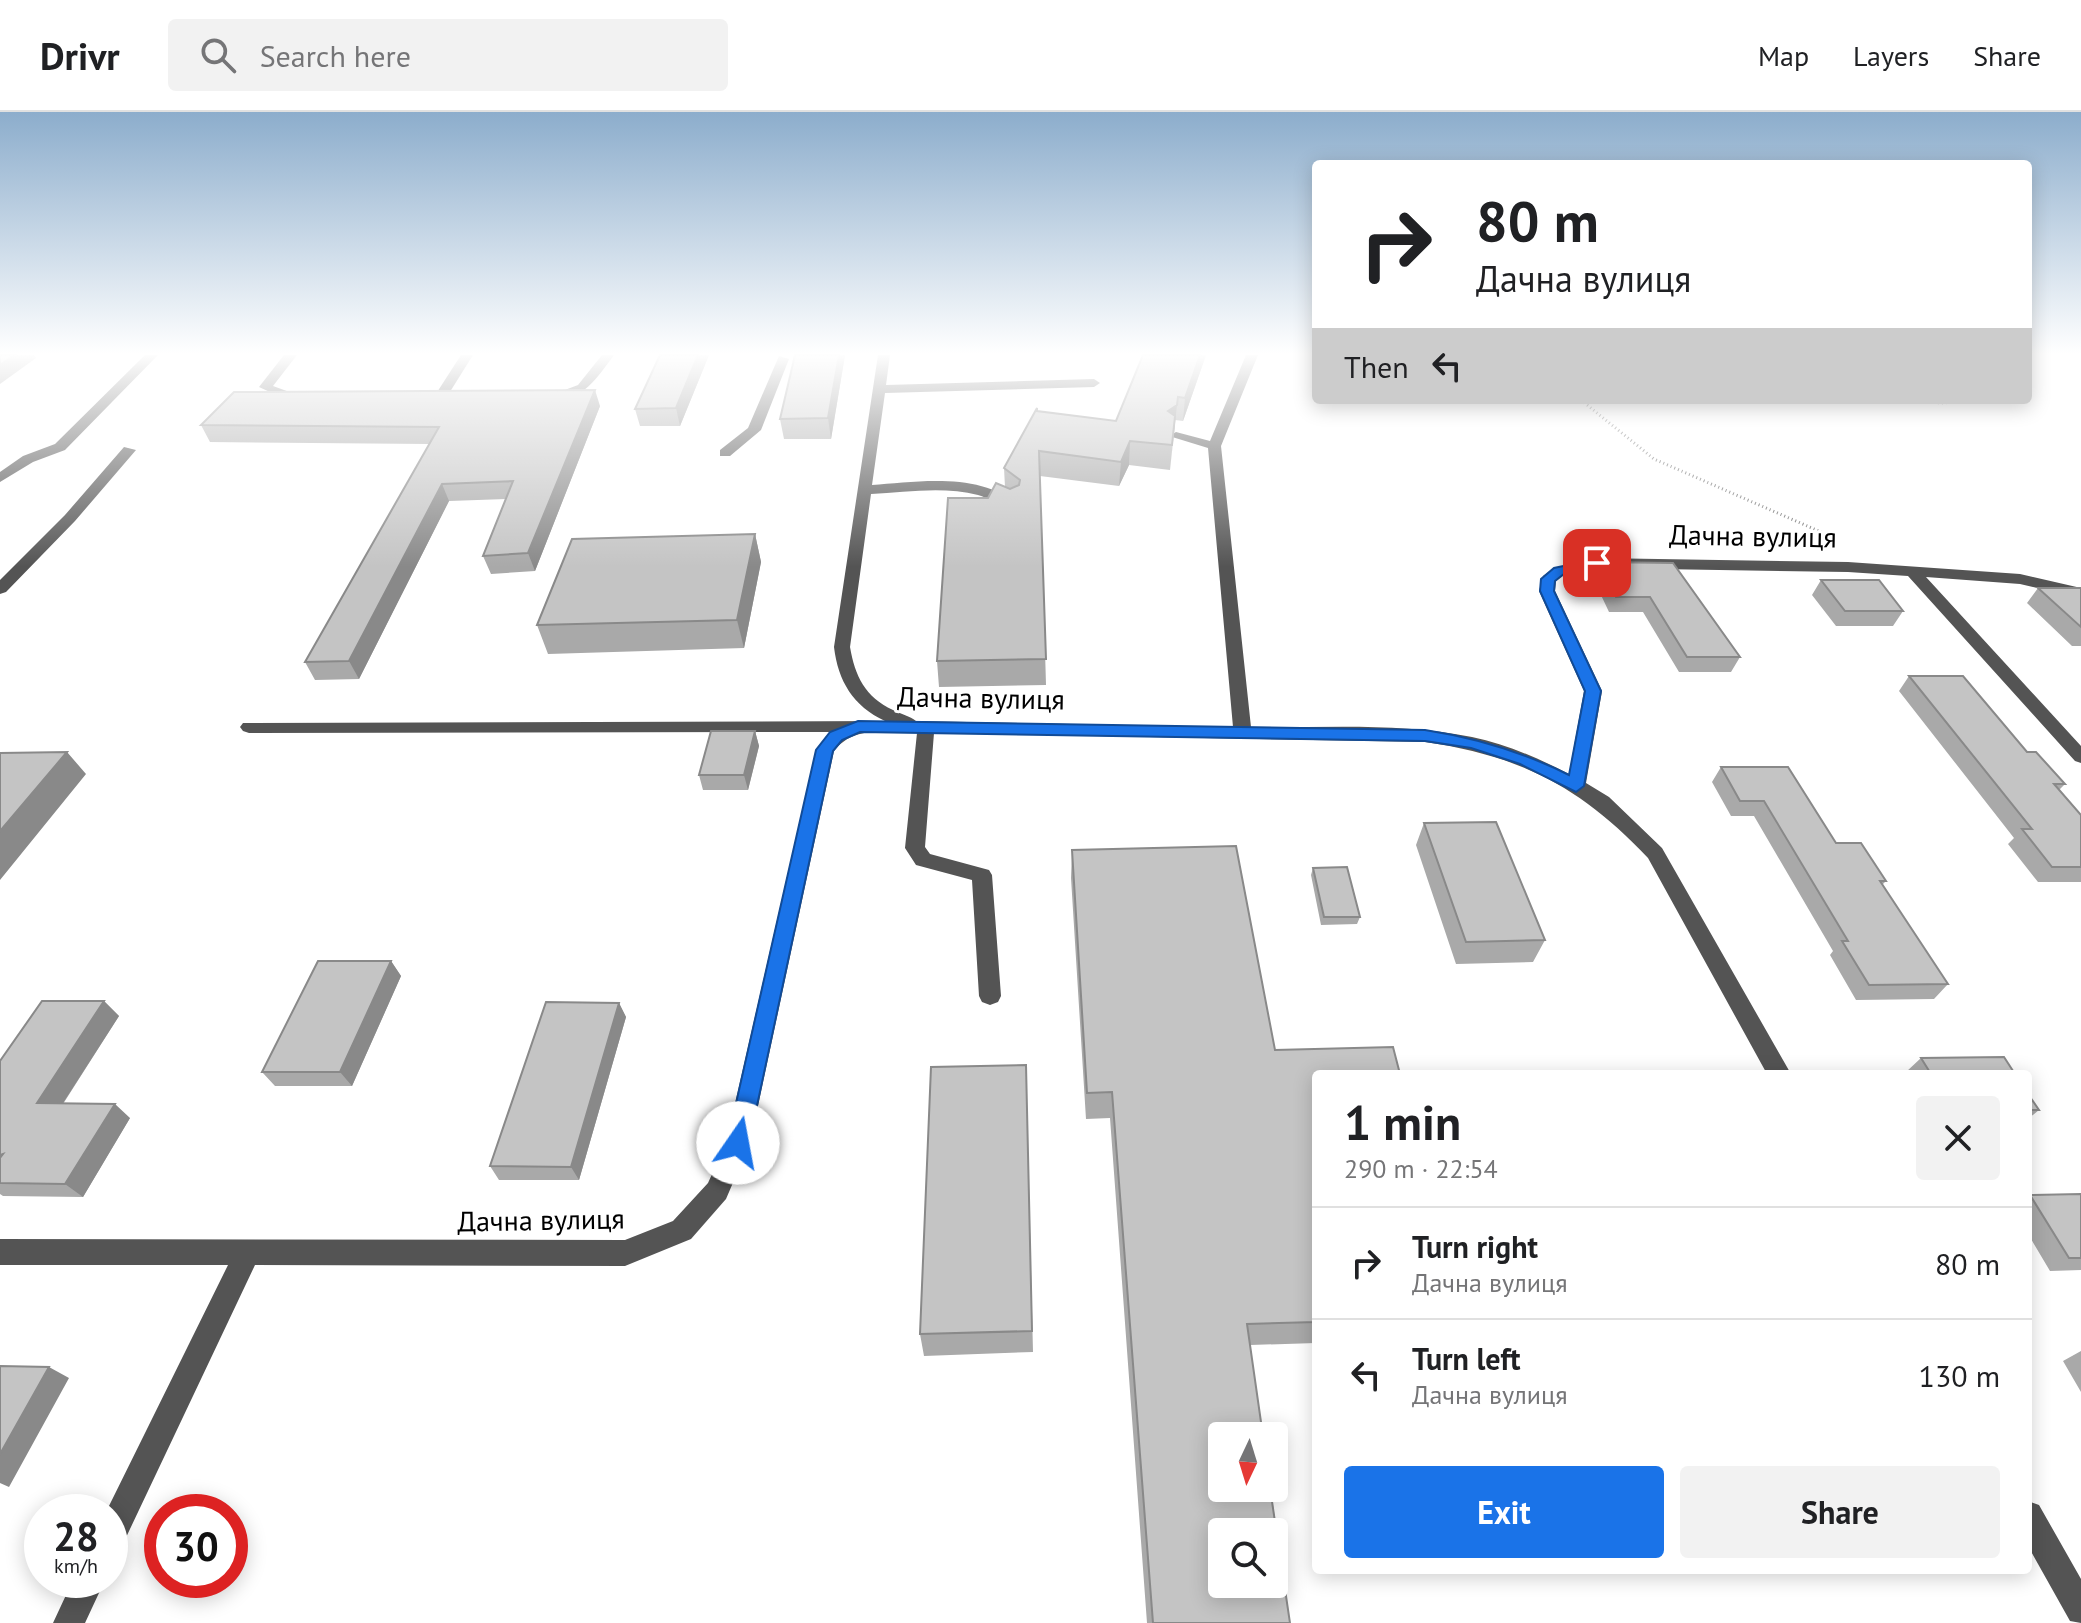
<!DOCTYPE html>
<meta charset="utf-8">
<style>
:root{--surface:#fff;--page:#f2f2f2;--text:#202124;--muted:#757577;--line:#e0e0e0;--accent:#1a73e8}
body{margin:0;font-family:"PT Sans",sans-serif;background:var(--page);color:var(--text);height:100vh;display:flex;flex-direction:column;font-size:30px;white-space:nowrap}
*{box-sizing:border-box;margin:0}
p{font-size:26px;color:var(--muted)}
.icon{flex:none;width:44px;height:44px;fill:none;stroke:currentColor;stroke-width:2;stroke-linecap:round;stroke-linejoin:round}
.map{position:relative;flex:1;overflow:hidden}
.details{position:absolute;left:1312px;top:958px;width:720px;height:504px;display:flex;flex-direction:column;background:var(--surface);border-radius:8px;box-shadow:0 4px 20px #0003}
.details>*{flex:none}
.hud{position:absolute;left:1312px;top:48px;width:720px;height:244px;border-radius:8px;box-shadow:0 4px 20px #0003;background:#fff;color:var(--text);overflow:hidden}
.needle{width:52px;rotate:184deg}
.tools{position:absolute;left:1208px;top:1310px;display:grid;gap:16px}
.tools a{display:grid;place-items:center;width:80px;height:80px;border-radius:8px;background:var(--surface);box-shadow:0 4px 20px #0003;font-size:40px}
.speed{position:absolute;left:24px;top:1382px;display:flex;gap:16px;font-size:40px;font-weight:700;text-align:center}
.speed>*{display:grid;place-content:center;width:104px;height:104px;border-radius:50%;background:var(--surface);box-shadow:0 4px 20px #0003;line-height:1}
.speed small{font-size:20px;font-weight:400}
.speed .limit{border:12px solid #d22;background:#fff;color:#111}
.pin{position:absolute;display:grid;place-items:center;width:68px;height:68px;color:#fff;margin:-34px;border-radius:16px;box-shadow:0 4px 12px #0006}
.me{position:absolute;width:88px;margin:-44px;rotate:12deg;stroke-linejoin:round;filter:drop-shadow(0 0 6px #0008)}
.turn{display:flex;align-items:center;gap:28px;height:168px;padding:0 32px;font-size:36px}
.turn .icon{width:104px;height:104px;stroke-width:2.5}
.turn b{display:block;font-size:56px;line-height:68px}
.then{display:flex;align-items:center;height:76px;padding:0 32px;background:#0003;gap:16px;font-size:30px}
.round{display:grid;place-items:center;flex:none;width:84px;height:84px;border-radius:8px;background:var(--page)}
.head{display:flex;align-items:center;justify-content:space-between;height:136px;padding:0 32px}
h1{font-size:48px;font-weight:700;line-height:60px}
.cta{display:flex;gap:16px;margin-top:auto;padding:16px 32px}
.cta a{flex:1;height:92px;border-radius:8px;background:var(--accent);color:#fff;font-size:32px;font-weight:700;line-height:92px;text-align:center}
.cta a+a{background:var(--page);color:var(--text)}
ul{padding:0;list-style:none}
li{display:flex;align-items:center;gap:24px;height:112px;padding:0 32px;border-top:2px solid var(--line)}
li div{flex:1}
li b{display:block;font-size:30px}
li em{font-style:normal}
header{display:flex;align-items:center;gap:48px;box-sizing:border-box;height:112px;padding:0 40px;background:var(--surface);border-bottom:2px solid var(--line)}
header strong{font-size:38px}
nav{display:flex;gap:44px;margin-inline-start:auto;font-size:28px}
.search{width:560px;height:72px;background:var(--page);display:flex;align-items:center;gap:20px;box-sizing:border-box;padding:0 28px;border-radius:8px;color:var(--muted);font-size:30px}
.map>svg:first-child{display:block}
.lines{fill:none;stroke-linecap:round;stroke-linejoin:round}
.path{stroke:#767676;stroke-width:3;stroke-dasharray:1 3;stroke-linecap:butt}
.minor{fill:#545454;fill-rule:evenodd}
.wall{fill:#a9a9a9}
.shaded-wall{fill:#898989}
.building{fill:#c4c4c4;stroke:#898989;stroke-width:2;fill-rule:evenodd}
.route{fill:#1a73e8;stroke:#114b97;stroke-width:2}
.labels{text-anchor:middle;stroke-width:6;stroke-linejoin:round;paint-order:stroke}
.street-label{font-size:28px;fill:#000;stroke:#fff}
</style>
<header>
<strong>Drivr</strong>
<div class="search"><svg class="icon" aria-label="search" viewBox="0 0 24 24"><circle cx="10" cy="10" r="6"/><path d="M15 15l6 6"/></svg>Search here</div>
<nav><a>Map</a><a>Layers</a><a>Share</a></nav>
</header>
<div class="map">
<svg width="2081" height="1511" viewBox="0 0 2081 1511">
<rect width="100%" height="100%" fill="#fff"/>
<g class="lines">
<path class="path" d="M1581,288L1654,347L1837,427
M1878,288L1945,291L1954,288"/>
<path class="minor" d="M145,243H158L65,338L33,350L0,370V360L23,344L55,332Z
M284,243H297L273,274L306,286V292H296L259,275Z
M461,243H473L443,291H433L432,288Z
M602,243H614C598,265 579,293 549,290V284L578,273Z
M878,243H890L886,273L1094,267L1100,271L1094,275L885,281L872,373C916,370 985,359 1018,395L1011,399C999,396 990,386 978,383C944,374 906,380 871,382L850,535C855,564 865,585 893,598C901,602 910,604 916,609L1233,615L1208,336L1169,324L1176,320L1210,329L1246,243H1258L1221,334L1251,615C1324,616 1401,610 1472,625C1506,632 1538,646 1569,662L1584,579L1539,479L1543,464L1554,456L1597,446L1848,450L2020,462L2081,476V486L2020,472L1926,465L2081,634V651L2075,649L1908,464L1848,460L1597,456L1564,462L1556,469L1555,479L1602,579L1586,671L1609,685L1662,736L1791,962H1767L1648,746C1581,675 1521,644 1425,630L934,621L925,735L930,742L989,758L992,763L1001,884L998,890L990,893L982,890L979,884L972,768L916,753L905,736L917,621C886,620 854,613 834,639L750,1031L726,1087L691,1127L625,1154L255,1153L121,1436L110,1440V1400H106L228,1153H0V1127L625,1128L673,1109L708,1071L726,1031L816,638L830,620L249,621L243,619L240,615L243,611L885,609C853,594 838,569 834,535Z
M779,244L789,247L761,318L730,344H720V338L748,316Z
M124,335L136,338L75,409L6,480L0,482V468L65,403Z
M2028,1389L2039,1393L2081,1467V1511L2070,1509L2028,1434Z
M73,1468H105L85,1511H53Z"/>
</g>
<path class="wall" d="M660,243H709L680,314H640L635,297Z
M845,243L831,327H784L780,307Z
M1206,243L1183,309L1175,308L1170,358L1129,353L1119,374L1040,364L1046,573L939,575L937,549L988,386L1005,375L1004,356L1037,299L1116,309Z
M600,294L535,459L491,462L483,444L506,387L449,389L359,567L315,568L305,550L429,332L210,330L201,313Z
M755,422L761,450L744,536L548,542L537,513Z
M1598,450L1740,545L1731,560H1679L1643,500H1609L1592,464Z
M1821,468L1903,499L1893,514H1836L1812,483Z
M2038,476H2081V534H2072L2027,491Z
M1909,564L2027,640L2065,672L2059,678L2081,703V770H2038L2008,732L2014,726L1899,579Z
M755,619L759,634L748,678H703L699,663Z
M1721,655L1836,731L1886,769L1882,773L1948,872L1934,887L1856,888L1830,843L1833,839L1754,704H1731L1712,670Z
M1424,711L1545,828L1533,850L1456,852L1416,733Z
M1072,738L1275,938L1316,962V1231L1250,1233L1290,1511H1147L1110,1006L1086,1007L1071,766Z
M1313,756L1360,805L1357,812L1321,813L1311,763Z
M391,849L401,864L352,974H275L262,960Z
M104,889L119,904L63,992L130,1006L83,1085L3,1084L0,1082V949Z
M619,891L626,905L579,1068H499L490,1054Z
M1921,946L2015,962H1907L1906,960Z
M1026,953L1033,1240L924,1244L920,1222Z
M2028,982L2039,998L2028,1007Z
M2081,1082V1158L2050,1159L2028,1122V1084L2030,1083Z
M2081,1239V1280L2063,1249Z"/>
<path class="shaded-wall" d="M14,243H34L36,246L0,272V253Z
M698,243H709L680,314L676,296Z
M839,243H845L831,327L828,306Z
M1200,243H1206L1183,309L1185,286Z
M595,278L600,294L535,459L528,441Z
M1177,293L1170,358L1174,318L1168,299Z
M1130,329L1129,353L1119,374L1121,350Z
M442,372L449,389L359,567L349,549Z
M755,422L761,450L744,536L737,508Z
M755,619L759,634L748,678L744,663Z
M67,640L86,662L0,768V719Z
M391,849L401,864L352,974L340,960Z
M104,889L119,904L54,1005L37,991Z
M619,891L626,905L579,1068L571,1055Z
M115,992L130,1006L83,1085L65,1072Z
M49,1255L69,1266L9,1375L0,1371V1342Z"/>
<path class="building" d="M0,243H14L0,253Z
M660,243H698L676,296L635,297Z
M795,243H839L828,306L780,307Z
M1143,243H1200L1185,286L1178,285L1177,293L1168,299L1175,304L1172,333L1130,329L1121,350L1039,339L1046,547L937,549L948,386H988L996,371L1010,377L1019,373L1020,368L1004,356L1037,296V299L1116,309Z
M595,278L528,441L483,444L513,369L442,372L349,549L305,550L439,315L201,313L234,280Z
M755,422L737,508L537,513L572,427Z
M1598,450L1673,451L1740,545H1687L1650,485H1616Z
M1821,468H1879L1903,499H1845Z
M2038,476H2081V515Z
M1909,564H1963L2027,640H2036L2065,672H2054L2081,703V755H2052L2022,717H2032Z
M711,619H755L744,663H699Z
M67,640L0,719V641Z
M1721,655H1788L1836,731H1861L1886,769H1880L1948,872L1869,873L1842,829H1848L1764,689H1740Z
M1496,710L1545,828L1466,830L1424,711Z
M1236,734L1275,938L1393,935L1400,962H1316V1210L1247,1212L1263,1324H1222V1376H1270L1290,1511H1153L1112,980L1087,981L1072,738ZM1222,1420H1274V1472H1222Z
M1347,755L1360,805H1324L1313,756Z
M318,849H391L340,960H262Z
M42,889H104L37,991L115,992L65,1072L0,1071V1046L3,1042L0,1043V949Z
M546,890L619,891L571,1055L490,1054Z
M2004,945L2015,962H1931L1921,946Z
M1026,953L1032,1219L920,1222L931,955Z
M2028,982L2039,998H2028Z
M2081,1082V1146H2069L2030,1083Z
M0,1254L49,1255L0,1342Z"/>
<linearGradient id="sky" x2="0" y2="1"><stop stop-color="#8cadcc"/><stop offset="0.53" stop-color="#fff"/><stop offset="1" stop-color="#fff" stop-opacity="0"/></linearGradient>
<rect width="2081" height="455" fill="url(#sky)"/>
<path class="route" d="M1597,447L1604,451L1602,454L1564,462L1555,469L1554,479L1601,579L1584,674L1576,680L1520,652L1471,636L1425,629L860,620L842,628L833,639L749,1031L746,1038L738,1041L731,1038L727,1031L816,638L830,620L858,609L1425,618C1477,626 1523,640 1569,663L1585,579L1540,479L1541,467L1554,456Z"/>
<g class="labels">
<g class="street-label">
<text transform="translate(1753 424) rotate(1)" y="10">Дачна вулиця</text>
<text transform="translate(981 586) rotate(1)" y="10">Дачна вулиця</text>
<text transform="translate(541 1108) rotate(-1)" y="10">Дачна вулиця</text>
</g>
</g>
</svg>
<div class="tools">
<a><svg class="needle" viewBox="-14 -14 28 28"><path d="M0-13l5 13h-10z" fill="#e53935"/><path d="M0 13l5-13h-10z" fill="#757577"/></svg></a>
<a><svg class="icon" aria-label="search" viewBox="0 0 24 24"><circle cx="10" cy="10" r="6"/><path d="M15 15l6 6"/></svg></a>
</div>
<div class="speed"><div>28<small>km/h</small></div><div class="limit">30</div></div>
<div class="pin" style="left:1597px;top:451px;background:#d93025"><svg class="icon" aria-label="arrive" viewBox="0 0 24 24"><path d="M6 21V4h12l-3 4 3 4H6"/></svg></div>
<svg class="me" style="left:738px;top:1031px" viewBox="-20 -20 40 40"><circle r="19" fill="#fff"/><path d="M0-13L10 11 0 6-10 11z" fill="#1a73e8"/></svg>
<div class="hud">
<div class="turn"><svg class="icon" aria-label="right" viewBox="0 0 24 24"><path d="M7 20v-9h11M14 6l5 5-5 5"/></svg><div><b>80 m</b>Дачна вулиця</div></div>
<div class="then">Then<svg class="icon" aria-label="left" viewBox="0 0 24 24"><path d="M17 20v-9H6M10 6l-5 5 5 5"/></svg></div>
</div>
<section class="details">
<div class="head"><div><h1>1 min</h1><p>290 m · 22:54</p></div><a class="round"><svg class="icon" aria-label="close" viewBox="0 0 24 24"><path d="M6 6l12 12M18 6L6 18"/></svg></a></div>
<ul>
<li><svg class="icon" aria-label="right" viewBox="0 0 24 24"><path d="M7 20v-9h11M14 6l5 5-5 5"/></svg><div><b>Turn right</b><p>Дачна вулиця</p></div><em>80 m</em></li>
<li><svg class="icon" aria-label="left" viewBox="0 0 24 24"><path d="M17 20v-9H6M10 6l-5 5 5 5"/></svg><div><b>Turn left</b><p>Дачна вулиця</p></div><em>130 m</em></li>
</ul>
<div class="cta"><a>Exit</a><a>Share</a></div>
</section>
</div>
